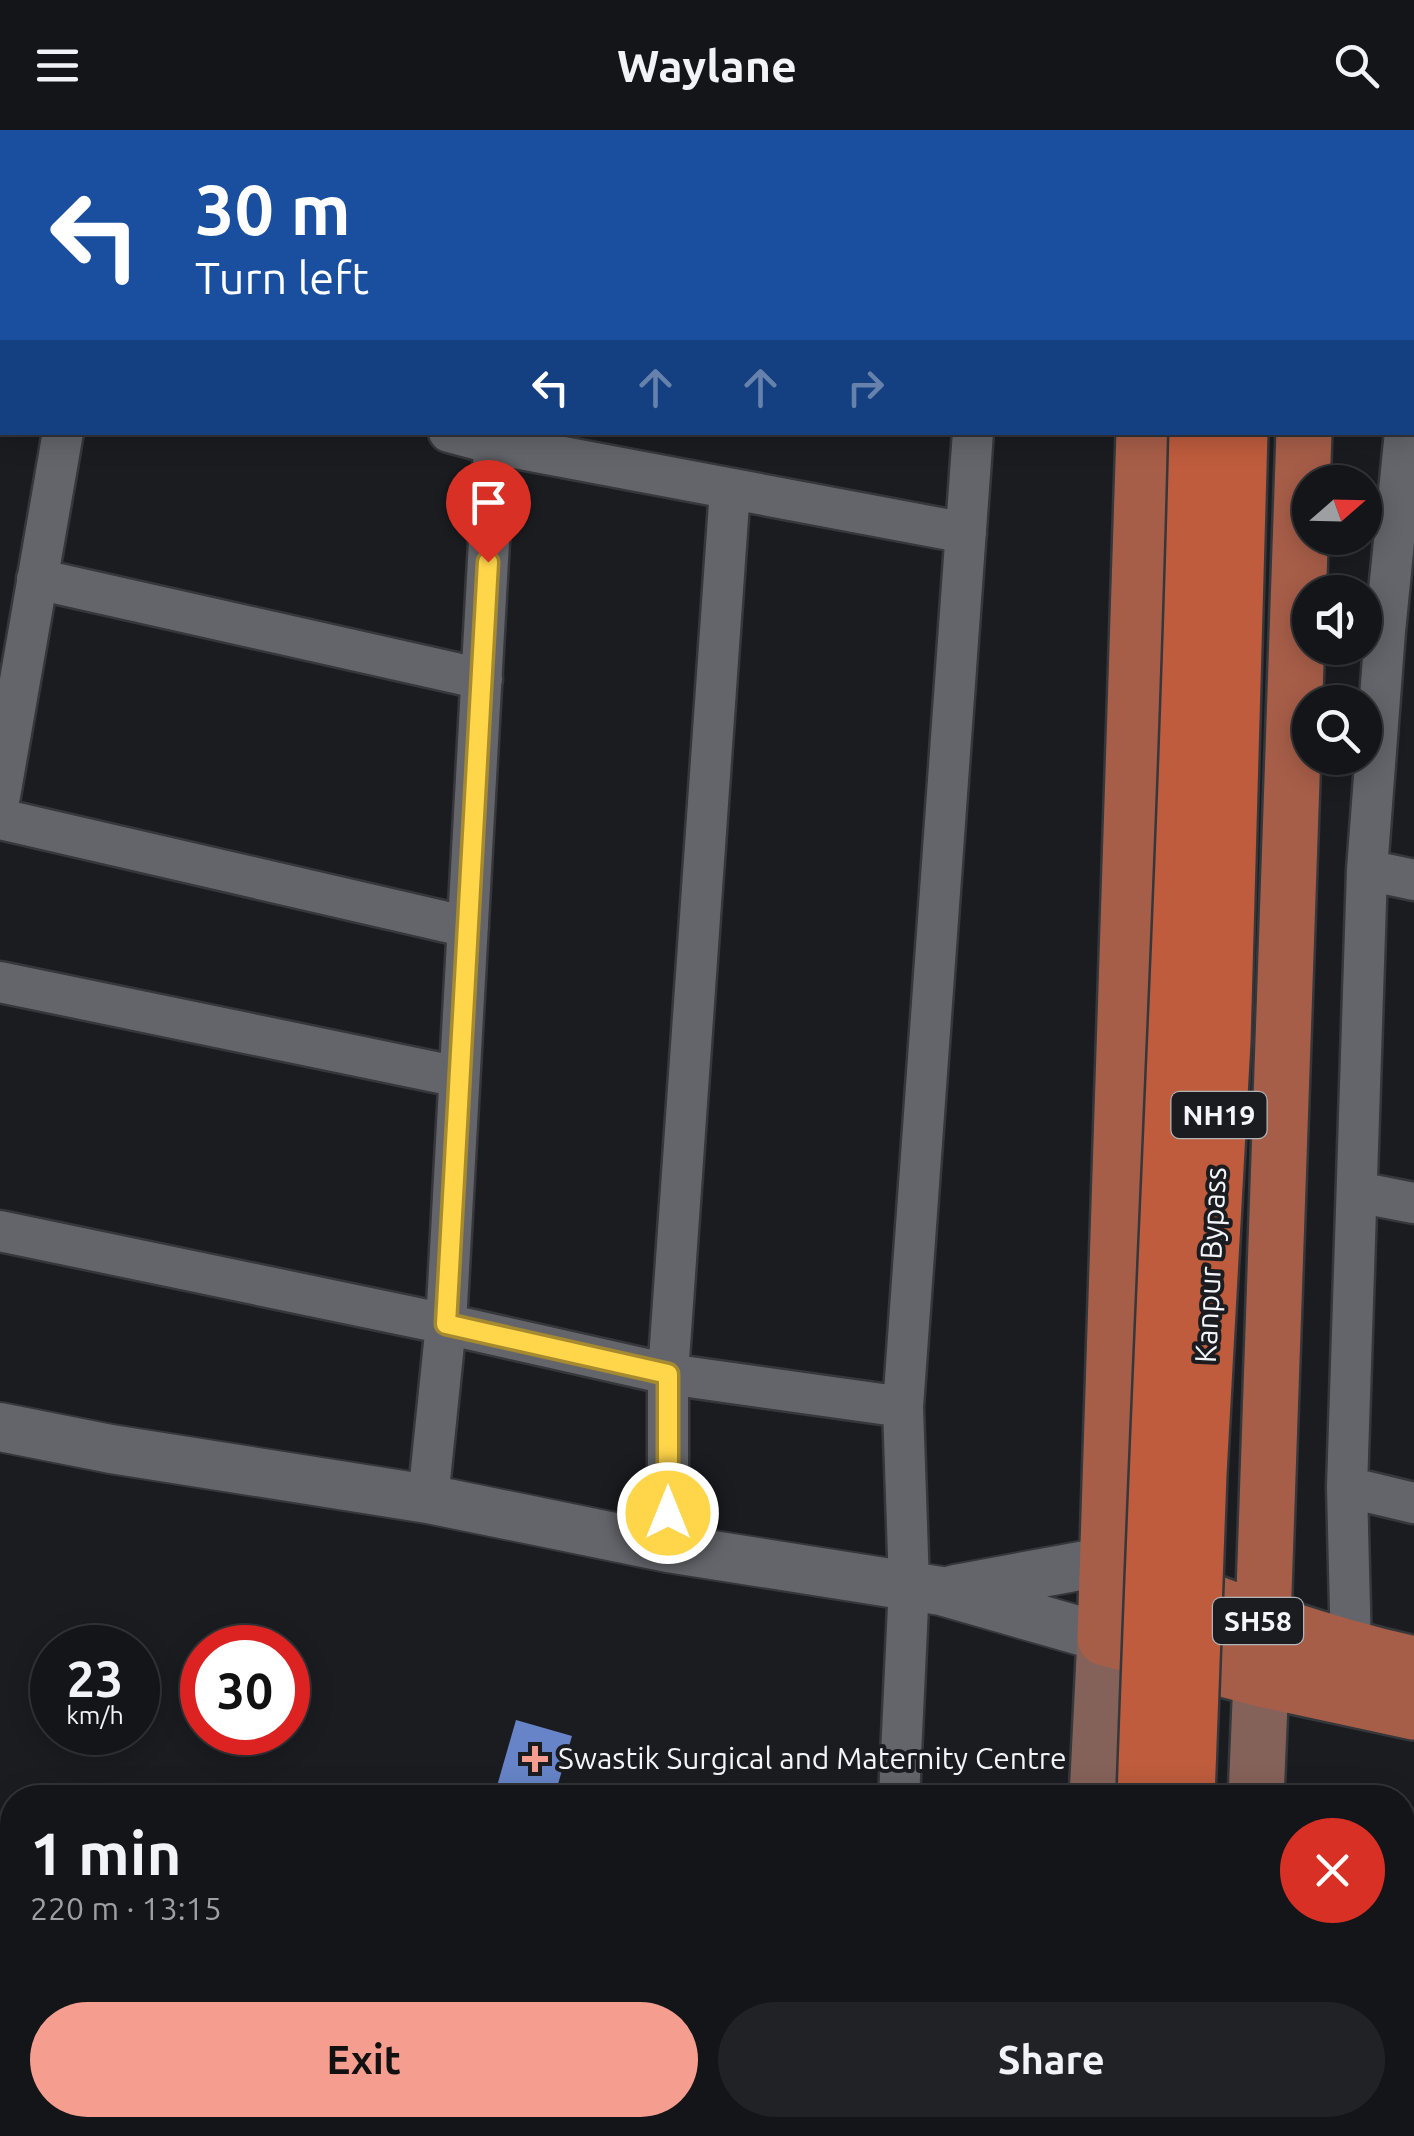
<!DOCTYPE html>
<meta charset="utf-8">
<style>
:root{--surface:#141518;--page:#212225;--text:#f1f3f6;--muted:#9d9fa2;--line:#333437;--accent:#f59d8f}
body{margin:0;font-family:Ubuntu,sans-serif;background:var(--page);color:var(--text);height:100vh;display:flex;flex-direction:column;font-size:38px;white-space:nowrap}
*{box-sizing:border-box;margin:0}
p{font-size:32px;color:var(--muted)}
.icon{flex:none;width:55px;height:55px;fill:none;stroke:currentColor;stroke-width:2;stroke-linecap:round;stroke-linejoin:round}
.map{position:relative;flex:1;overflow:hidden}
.panel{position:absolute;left:0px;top:1655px;width:1415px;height:352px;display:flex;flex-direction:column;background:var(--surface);border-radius:40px 40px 0 0;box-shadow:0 5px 25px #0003,0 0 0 2px var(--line)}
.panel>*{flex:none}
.banner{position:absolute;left:0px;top:0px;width:1415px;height:305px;box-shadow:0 5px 25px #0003,0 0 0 2px var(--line);background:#1a4fa0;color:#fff;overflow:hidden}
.needle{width:65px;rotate:70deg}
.controls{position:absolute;left:1292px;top:335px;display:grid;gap:20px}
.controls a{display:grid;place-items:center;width:90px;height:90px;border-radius:50%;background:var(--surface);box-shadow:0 5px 25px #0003,0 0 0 2px var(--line);font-size:50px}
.speed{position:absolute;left:30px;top:1495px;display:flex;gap:20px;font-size:50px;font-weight:700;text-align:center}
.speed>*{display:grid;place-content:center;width:130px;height:130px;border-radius:50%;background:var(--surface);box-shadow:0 5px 25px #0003,0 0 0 2px var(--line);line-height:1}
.speed small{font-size:25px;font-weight:400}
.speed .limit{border:15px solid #d22;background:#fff;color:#111}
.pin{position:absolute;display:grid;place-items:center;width:85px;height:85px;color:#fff;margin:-102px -42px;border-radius:50% 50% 50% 0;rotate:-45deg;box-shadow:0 0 10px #0007}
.pin .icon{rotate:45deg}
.me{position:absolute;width:110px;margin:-55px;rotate:0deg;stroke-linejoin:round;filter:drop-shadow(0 0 8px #0008)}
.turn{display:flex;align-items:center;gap:35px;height:210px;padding:0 30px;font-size:45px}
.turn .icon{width:130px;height:130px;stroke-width:2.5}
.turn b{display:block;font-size:70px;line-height:85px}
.lanes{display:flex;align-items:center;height:95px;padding:0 30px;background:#0003;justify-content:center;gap:50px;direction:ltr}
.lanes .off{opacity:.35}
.round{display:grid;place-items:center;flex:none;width:105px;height:105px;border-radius:52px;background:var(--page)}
.head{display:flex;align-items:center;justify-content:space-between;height:170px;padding:0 30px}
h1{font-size:60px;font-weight:700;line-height:75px}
.action{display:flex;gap:20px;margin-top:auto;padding:20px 30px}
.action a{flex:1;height:115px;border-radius:60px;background:var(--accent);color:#111;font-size:40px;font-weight:700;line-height:115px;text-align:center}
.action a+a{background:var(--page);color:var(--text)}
header{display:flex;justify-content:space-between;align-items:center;height:130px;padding:0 30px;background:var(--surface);font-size:45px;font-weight:700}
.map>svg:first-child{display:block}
.building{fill:#6684c7}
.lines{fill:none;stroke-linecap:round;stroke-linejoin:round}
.minor-casing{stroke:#35373a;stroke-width:45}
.tertiary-casing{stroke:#35373a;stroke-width:52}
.secondary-casing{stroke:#35373a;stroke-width:60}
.primary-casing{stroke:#35373a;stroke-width:60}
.trunk-casing{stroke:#35373a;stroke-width:60}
.minor{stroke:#63656a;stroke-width:40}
.tertiary{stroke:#63656a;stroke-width:48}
.secondary{stroke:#856259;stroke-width:55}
.primary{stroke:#a75e48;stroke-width:55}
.trunk{stroke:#be5c3d;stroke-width:55}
.trunk-bridge-casing{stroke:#35373a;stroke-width:60;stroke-linecap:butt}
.trunk-bridge{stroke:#be5c3d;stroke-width:55}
.route-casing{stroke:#a68a30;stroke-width:25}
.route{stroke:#ffd54a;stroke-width:18}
.poi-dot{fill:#f59d8f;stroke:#1a1c20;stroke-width:4}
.labels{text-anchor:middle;stroke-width:8;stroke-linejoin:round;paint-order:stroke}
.shield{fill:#1a1c20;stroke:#b2b4b7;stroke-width:2.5}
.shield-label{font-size:28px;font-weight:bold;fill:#f3f5f8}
.street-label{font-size:30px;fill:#f3f5f8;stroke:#1a1c20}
.poi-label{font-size:30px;fill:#f3f5f8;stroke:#1a1c20;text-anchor:start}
</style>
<header><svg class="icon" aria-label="menu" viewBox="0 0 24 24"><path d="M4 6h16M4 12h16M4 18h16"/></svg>Waylane<svg class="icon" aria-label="search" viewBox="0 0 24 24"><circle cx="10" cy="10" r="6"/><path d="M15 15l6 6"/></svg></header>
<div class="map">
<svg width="1414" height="2006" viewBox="0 0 1414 2006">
<rect width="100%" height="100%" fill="#1a1c20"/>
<path class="building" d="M516,1590L572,1606L554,1668H536L497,1656Z"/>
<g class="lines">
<g class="minor-casing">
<path id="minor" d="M383,0L394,2
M511,2V0
M991,2V0
M1412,178L1414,146
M0,191H2
M1412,262L1414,263
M449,302L494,314L966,403
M1405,302L1385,501L1367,740L1414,750
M37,449L482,549
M0,666L63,302
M0,689L468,797
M0,852L459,947
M1357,1062L1414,1073
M0,1101L446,1194L668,1244L903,1277
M1347,1357L1414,1373
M428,1369L446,1194L495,302
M668,1418V1244L730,359
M1351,1520L1347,1357L1367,740
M899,1668L909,1455L903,1277L973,302
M0,1773L12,1776
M0,2000L29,2006
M886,2006V1995"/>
</g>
<g class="tertiary-casing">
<path id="tertiary" d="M0,1297L111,1319L428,1369L668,1418L941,1461L1105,1508
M955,1459L1107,1431"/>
</g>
<g class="secondary-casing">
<path id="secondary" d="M1097,1668L1105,1508
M1256,1668L1261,1549
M1081,2006V1995
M1240,2006V1995"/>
</g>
<g class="primary-casing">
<path id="primary" d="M1152,2V0
M1310,2V0
M1144,302L1105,1508L1261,1549L1414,1582
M1152,1449C1238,1483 1323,1514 1414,1534
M1261,1549L1304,302"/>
</g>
<g class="trunk-casing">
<path id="trunk" d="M1204,2V0
M1249,2V0
M1131,2006V1995
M1174,2006L1175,1995"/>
</g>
<use href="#minor" class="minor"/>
<use href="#tertiary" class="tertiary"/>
<use href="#secondary" class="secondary"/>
<use href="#primary" class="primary"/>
<use href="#trunk" class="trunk"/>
<g class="trunk-bridge-casing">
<path id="trunk-bridge" d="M1145,1668C1160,1212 1186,758 1197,302
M1187,1668L1199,1344L1223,912L1240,302"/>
</g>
<use href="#trunk-bridge" class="trunk-bridge"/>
</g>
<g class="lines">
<g class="route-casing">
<path id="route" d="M488,432L446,1194L668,1244V1383"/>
</g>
<use href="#route" class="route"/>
</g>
<path class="poi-dot" d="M530 1614h10v10h10v10h-10v10h-10v-10h-10v-10h10z"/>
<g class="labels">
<g class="shield">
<rect x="1171.5" y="962" width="95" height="46" rx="8"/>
<rect x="1213" y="1468" width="90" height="46" rx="8"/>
</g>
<g class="shield-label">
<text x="1219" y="995">NH19</text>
<text x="1258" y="1501">SH58</text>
</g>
<g class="street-label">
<text transform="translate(1211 1135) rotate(-87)" y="10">Kanpur Bypass</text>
</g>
<g class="poi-label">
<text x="558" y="1639">Swastik Surgical and Maternity Centre</text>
</g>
</g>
</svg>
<div class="controls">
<a><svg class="needle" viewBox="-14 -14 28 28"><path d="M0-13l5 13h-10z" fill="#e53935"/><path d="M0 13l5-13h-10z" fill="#9d9fa2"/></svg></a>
<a><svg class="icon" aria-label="sound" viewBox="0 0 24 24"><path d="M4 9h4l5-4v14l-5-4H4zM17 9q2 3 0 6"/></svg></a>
<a><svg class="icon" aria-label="search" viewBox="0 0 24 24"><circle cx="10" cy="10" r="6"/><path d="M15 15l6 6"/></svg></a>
</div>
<div class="speed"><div>23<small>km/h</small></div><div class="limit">30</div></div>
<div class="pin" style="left:488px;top:432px;background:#d93025"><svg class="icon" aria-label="arrive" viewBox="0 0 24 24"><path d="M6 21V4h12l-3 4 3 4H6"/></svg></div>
<svg class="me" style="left:668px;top:1383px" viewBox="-20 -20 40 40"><circle r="17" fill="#ffd54a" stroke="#fff" stroke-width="3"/><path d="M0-11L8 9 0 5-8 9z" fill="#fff"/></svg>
<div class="banner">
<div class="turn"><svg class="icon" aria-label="left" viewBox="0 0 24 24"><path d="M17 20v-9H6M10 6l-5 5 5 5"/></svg><div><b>30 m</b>Turn left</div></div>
<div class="lanes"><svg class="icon" aria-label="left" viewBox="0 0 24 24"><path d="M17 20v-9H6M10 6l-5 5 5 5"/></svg><svg class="icon off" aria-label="ahead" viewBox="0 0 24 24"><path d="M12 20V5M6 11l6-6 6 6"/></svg><svg class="icon off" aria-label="ahead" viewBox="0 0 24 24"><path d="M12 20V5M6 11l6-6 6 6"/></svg><svg class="icon off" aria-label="right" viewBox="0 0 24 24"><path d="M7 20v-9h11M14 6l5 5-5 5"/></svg></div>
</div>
<section class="panel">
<div class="head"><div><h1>1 min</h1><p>220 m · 13:15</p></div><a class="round" style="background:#d93025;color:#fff"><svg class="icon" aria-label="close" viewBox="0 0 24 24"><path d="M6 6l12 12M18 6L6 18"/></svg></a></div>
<div class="action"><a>Exit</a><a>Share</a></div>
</section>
</div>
